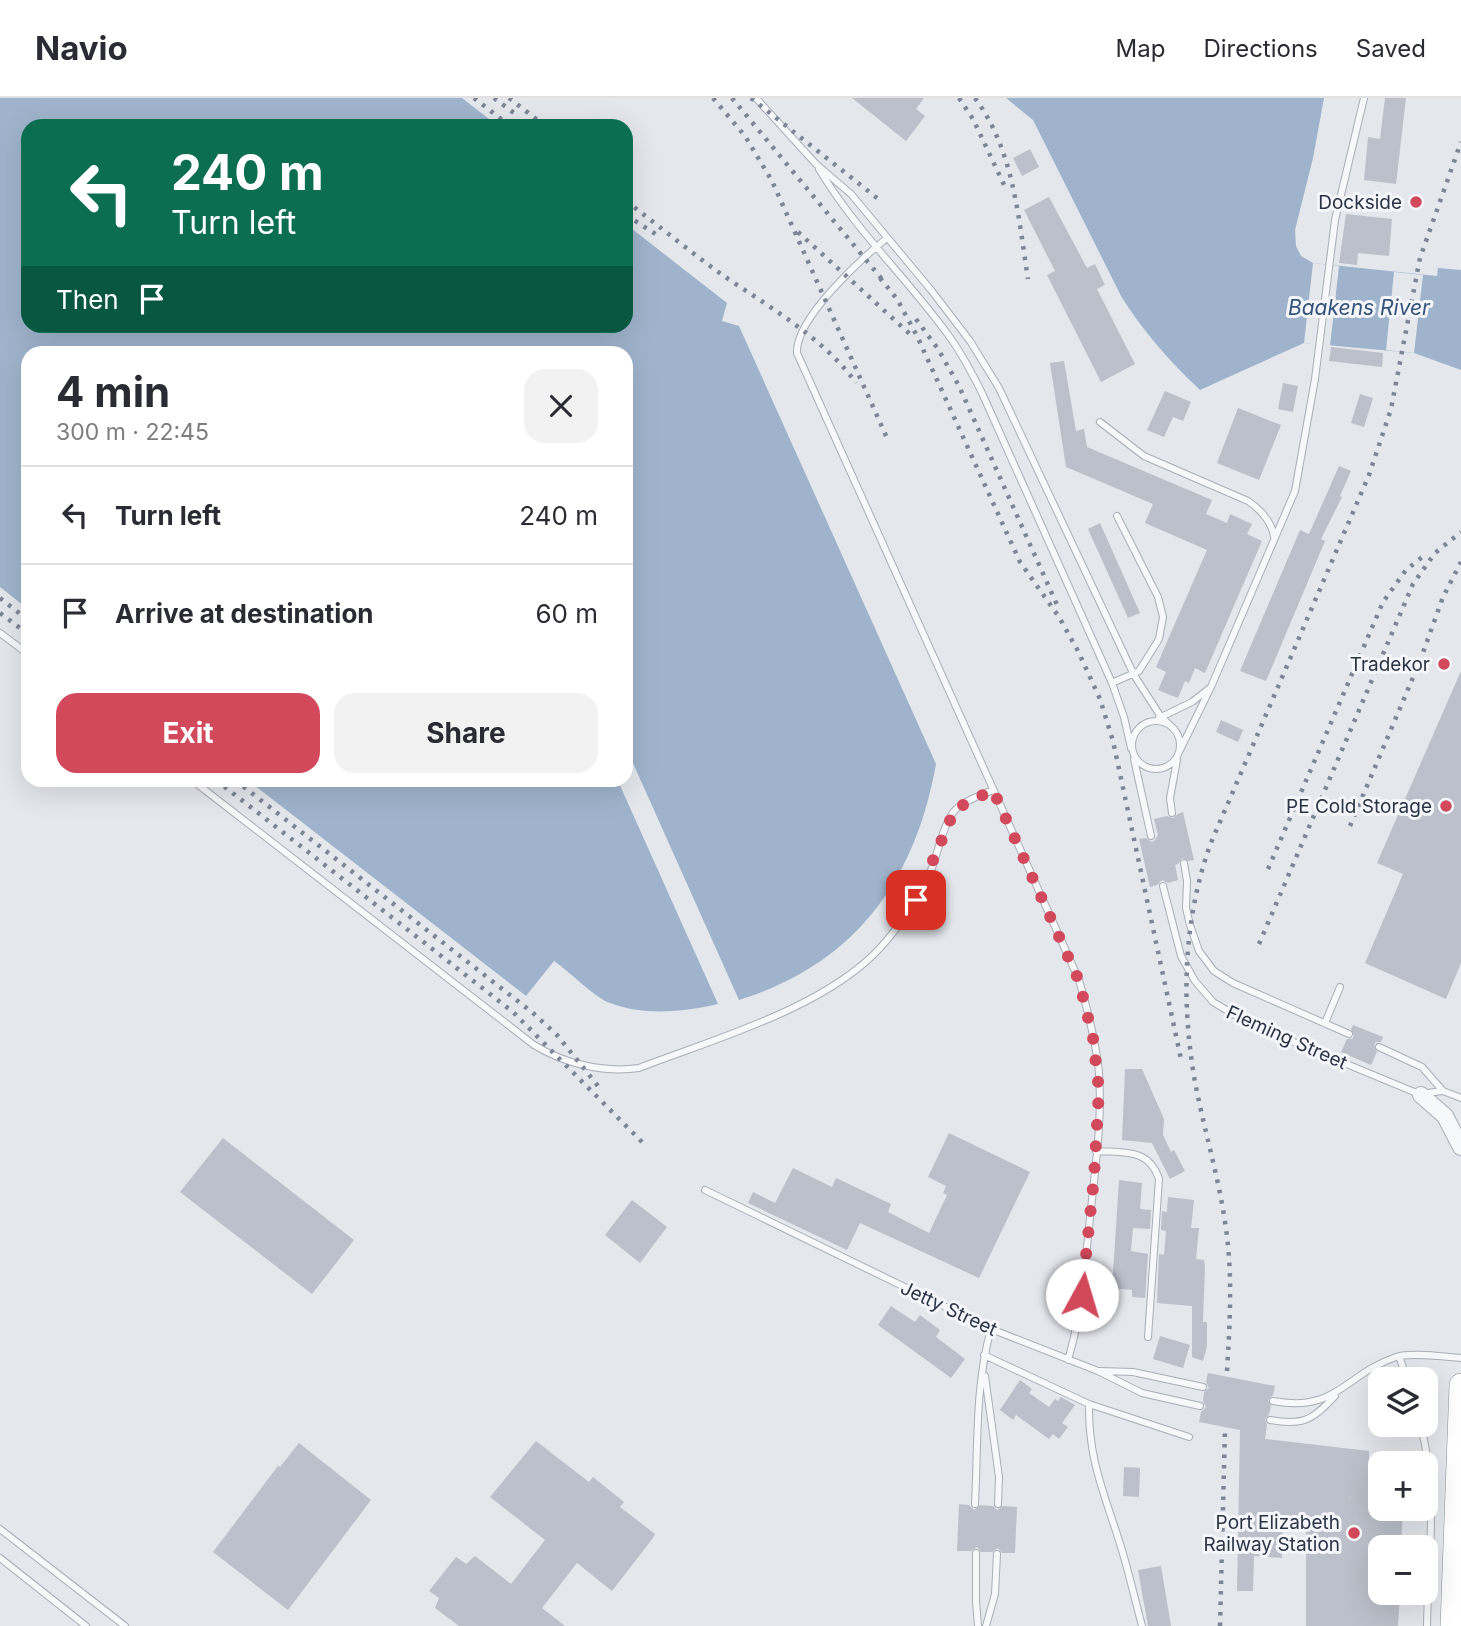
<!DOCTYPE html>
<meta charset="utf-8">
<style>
:root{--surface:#fff;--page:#f2f2f3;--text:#2b2b33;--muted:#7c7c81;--line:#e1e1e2;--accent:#d1495b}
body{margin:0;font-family:Inter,sans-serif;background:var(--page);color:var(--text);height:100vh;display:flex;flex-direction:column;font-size:26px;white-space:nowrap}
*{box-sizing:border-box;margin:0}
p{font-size:23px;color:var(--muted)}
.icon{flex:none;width:38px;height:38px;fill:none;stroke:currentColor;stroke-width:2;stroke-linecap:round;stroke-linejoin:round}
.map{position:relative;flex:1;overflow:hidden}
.side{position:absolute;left:21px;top:248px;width:612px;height:441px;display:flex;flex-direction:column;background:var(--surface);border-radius:21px;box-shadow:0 7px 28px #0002}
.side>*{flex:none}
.top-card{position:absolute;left:21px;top:21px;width:612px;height:214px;border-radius:21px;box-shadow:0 7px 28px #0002;background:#0b6e4f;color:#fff;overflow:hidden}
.buttons{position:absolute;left:1368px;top:1269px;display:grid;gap:14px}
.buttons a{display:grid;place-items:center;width:70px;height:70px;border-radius:14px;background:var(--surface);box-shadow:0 7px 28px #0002;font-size:35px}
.pin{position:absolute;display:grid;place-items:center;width:60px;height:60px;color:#fff;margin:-30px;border-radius:14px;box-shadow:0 4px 10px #0006}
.me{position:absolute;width:77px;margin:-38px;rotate:6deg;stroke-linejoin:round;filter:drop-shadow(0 0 5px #0008)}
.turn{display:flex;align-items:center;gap:24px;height:147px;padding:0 35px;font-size:32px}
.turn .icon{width:91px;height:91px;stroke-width:2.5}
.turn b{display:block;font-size:49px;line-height:60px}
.then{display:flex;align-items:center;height:66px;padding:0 35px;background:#0003;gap:14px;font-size:26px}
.round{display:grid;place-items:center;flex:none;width:74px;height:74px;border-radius:21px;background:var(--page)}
.overview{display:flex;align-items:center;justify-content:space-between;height:119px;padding:0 35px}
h1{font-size:42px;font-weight:700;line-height:52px}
.button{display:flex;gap:14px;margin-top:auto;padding:14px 35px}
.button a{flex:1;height:80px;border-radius:21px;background:var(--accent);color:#fff;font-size:28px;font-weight:700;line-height:80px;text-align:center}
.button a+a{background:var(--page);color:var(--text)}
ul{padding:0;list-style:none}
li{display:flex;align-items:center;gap:21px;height:98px;padding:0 35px;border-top:2px solid var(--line)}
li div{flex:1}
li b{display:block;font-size:26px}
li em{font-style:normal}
header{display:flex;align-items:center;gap:42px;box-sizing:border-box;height:98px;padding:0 35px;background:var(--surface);border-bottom:2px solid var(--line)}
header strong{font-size:33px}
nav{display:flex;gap:38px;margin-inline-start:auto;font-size:24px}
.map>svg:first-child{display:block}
.water{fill:#9fb4cc}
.pier{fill:#e4e7ec}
.building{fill:#bbc0ca}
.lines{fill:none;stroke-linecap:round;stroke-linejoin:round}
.service-casing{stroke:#a9aeb7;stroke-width:8}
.tertiary-casing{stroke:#a9aeb7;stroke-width:18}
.motorway-casing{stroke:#8b94a3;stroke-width:24}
.path{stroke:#c2c5cb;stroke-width:2.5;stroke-dasharray:5 5;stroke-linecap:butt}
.service{stroke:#f7f8fa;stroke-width:6}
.tertiary{stroke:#f7f8fa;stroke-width:16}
.motorway{stroke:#fff;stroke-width:23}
.rail{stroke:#7d8696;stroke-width:4.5;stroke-dasharray:3.5 7;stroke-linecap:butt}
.route{stroke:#d1495b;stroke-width:12;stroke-dasharray:0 21.6}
.poi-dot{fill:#d1495b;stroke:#f4f6f9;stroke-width:2.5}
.labels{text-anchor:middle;stroke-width:6;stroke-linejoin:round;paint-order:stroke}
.poi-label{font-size:19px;fill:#2b3445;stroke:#f4f6f9;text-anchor:end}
.street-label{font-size:19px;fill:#2b3445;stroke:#f4f6f9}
.water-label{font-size:21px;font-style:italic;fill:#34527a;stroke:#f4f6f9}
</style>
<header>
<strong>Navio</strong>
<nav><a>Map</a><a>Directions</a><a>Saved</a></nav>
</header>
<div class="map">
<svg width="1461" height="1528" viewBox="0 0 1461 1528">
<rect width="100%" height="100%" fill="#e4e7ec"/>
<path class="water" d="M0,0H462L498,28H28V228H626L627,127L727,205L722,223L739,228L936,666C915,783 855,866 739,902L632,663L627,661L626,256H28V511L0,489Z
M1006,0H1324L1313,60L1295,132L1296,148L1301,158L1313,165L1437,178L1438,170L1461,172V272L1414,255L1304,245L1200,292C1169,263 1143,233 1121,198L1033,22Z
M249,683H618L718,906C684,914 643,918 610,905C595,900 569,873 554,863L526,898Z"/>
<path class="pier" d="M1313,165L1339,168L1330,248L1304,245Z
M1394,174L1423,177L1414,255L1386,252Z"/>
<path class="building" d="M852,0H924L916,11L925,18L906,43Z
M1385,0H1406L1396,86L1364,82L1368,39L1380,41Z
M1030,51L1039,69L1022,78L1013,60Z
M1049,99L1087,170L1095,166L1105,187L1097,191L1135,266L1101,284L1047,177L1055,173L1024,112Z
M1346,116L1392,121L1389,158L1358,155L1357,167L1339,165Z
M1331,249L1383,255L1382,269L1329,263Z
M1064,263L1076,333L1084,331L1087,349L1212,402L1206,416L1227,425L1230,416L1252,426L1247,436L1262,443L1205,575L1195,570L1189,585L1185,583L1178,600L1158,592L1166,574L1156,569L1207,452L1145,425L1153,406L1066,369L1050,265Z
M1283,285L1298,288L1293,314L1278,311Z
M1165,293L1191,304L1183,323L1173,319L1164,339L1147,332Z
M1360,296L1373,300L1364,329L1351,325Z
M1238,310L1281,327L1259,382L1217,365Z
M1339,368L1351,373L1340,398L1342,399L1321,441L1325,443L1266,583L1240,573L1300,432L1309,436Z
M1100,425L1140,515L1128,520L1088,431Z
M1461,573V865L1446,901L1365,865L1403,776L1377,765Z
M1221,622L1243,632L1238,644L1216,634Z
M1183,714L1194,762L1189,763L1182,760L1178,766L1175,767L1178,782L1168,785L1162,782L1157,787L1150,789L1139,741L1146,740L1152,744L1155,742L1158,737L1154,721L1167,718L1173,720L1178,716Z
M1353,927L1383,939L1381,944H1376L1374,947L1377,954L1371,967L1341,954L1347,941H1352L1354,938L1351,931Z
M1125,971H1142L1164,1021L1163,1037L1171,1054L1174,1052L1185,1073L1170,1081L1152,1045L1122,1042Z
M949,1035L1030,1074L979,1180L860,1125L847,1152L748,1105L753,1094L775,1105L793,1070L832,1089L836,1080L891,1106L888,1114L929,1135L947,1097L943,1095L946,1088L928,1079Z
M223,1040L354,1142L312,1196L180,1094Z
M1119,1082L1142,1085L1140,1111L1151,1112L1150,1131L1133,1130L1131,1153L1148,1156L1145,1200L1132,1199V1192L1112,1190Z
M1168,1099L1194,1102L1191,1130H1199L1196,1161L1204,1162L1205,1168L1203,1224H1207V1248L1203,1263L1192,1259V1208L1157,1205L1159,1156L1164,1157L1166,1133L1161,1132L1162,1113L1167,1114Z
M632,1102L667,1129L640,1165L605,1137Z
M891,1208L915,1224L920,1217L940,1232L936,1239L965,1261L951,1280L878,1227Z
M1160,1238L1190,1247L1183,1270L1153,1261Z
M1208,1275L1275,1288L1273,1297L1268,1302L1271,1308L1269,1316L1265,1321L1267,1327L1265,1341L1369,1353V1362L1381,1363V1410H1403L1401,1449H1381V1494H1400L1398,1528H1306V1420L1283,1419L1282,1460L1254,1458L1253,1493H1237L1240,1332L1199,1324L1201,1314L1206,1309L1203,1303L1204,1294L1209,1290L1206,1284Z
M1020,1282L1032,1291L1029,1295L1049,1309L1055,1301L1058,1303L1061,1299L1075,1307L1062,1325L1068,1329L1059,1341L1053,1336L1049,1341L1016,1317L1013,1322L1000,1312Z
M1376,1287L1381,1288V1322L1369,1319Z
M536,1343L589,1384L593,1379L624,1404L620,1409L655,1436L653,1440L612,1493L577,1465L542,1510L565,1528H459L435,1510L439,1500L429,1493L456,1459L466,1466L475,1458L511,1486L545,1442L490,1399Z
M299,1345L371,1402L288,1512L213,1454L278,1368L280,1369Z
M1124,1369L1140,1370L1139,1399L1123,1398Z
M959,1406L969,1407L974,1412L980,1407L993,1408L997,1412L1003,1408L1017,1409L1015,1455H1002L998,1450L992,1454H981L977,1449L971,1453H957Z
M1161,1468L1171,1528H1148L1138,1472Z"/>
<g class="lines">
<g class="service-casing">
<path id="service" d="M756,0L816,66L851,96L931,192L970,243L999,290L1134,577L1161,619L1174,631
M819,71C856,133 907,180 949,238C962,256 972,275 982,295L1112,585L1124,619L1131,650
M887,140C861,161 795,221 797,255L1079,882C1087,910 1094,937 1098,965C1104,1019 1094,1077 1089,1130C1084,1175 1081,1219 1068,1262
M1100,324L1144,358L1248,403C1260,411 1272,424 1274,439
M0,535L28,556
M1112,585L1139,573L1159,541L1163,519L1158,499L1117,418
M1159,620L1192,604L1210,590
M1132 647a24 24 0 1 1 48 0a24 24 0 1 1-48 0Z
M1180,652L1211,589L1295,393L1315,281L1335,122L1364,0
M1134,661L1151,738
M192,682L534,947C565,966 604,975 639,970C714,941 825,910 880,850C902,826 918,800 932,770C938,754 944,723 956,711C965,702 982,697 993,692
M1172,715L1170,700L1177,662
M1184,765L1187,783L1186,810L1190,827L1199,853L1214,873L1233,885L1349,936
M1163,788L1181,858L1195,883L1213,904L1250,926L1419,996L1443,993
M1325,925L1340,889
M1379,949L1422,969L1443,993L1461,1000
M1096,1053C1123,1055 1149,1050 1159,1081L1148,1239
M705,1092L991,1231L1098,1273L1142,1295L1200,1308
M984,1257L1089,1306L1189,1339
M1399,1258L1407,1281
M1100,1273L1133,1274L1203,1289
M985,1278L999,1379L998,1406
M1273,1303C1337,1315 1345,1276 1396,1259C1412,1254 1444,1259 1461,1260
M1089,1306C1088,1362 1105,1397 1121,1449C1129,1475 1135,1502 1142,1528
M1270,1322C1304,1328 1312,1322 1335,1298
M1420,1326C1439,1391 1428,1462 1427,1528
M975,1406C978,1348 975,1287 991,1231
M0,1431L125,1528
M976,1455V1503L978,1528
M0,1460L86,1528
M986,1528L995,1496L997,1456"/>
</g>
<g class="tertiary-casing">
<path id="tertiary" d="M1421,997L1445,1018L1461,1049"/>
</g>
<g class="motorway-casing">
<path id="motorway" d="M1452,1528L1461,1287"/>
</g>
<path class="path" d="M1350,1403V1395
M1379,1405V1396"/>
<use href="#service" class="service"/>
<use href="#tertiary" class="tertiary"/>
<use href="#motorway" class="motorway"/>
<path class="rail" d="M474,0L510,28
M494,0L514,15
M509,0L545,28
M713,0L745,38L772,83L887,340
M732,0L886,186
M751,0L882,104
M959,0L973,21L1006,91
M975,0C1014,53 1018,118 1028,181
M626,103C658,127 689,153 721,176C766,207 824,240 856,285
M626,117L657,137
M798,134L911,237
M880,180L897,201L917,238L1020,464L1059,519L1078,553L1100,601L1113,643L1181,961
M916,221L938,251L959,288L1058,509
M0,500L28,522
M0,515L28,536
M216,682L513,914L646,1048
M235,682L533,915L557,937L602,993
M1350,728L1420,563L1443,499L1461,464
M1268,771L1383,504L1406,472L1426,456
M1259,846L1413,486L1435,455L1461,434
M1227,1273C1230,1223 1233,1174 1225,1124C1218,1077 1204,1031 1195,984C1181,904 1183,824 1210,747L1369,377L1391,311L1420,160L1461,44
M1220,1528L1225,1330"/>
</g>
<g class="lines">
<path class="route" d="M916,802L955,711L993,692L1079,883L1093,940L1099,992L1094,1079L1082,1197"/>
</g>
<g class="poi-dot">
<circle cx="1416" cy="104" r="7"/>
<circle cx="1444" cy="566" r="7"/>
<circle cx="1446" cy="708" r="7"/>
<circle cx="1354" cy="1435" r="7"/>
</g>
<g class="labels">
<g class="poi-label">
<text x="1402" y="111">Dockside</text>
<text x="1430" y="573">Tradekor</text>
<text x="1432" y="715">PE Cold Storage</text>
<text x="1340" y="1431">Port Elizabeth<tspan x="1340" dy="22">Railway Station</tspan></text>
</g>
<g class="street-label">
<text transform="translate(1287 939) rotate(24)" y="7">Fleming Street</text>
<text transform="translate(949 1210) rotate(25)" y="7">Jetty Street</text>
</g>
<g class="water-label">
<text x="1359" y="217">Baakens River</text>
</g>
</g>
</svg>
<div class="buttons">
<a><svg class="icon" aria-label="layers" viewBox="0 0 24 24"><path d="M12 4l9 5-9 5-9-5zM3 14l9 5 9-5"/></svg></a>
<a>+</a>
<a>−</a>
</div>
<div class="pin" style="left:916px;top:802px;background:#d93025"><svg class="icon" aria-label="arrive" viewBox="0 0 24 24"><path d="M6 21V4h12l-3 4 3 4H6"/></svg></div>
<svg class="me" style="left:1082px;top:1197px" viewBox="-20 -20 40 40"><circle r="19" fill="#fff"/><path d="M0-13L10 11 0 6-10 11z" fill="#d1495b"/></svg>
<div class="top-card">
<div class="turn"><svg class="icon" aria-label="left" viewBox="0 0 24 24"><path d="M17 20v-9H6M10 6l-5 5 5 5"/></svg><div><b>240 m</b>Turn left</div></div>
<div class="then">Then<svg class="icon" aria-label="arrive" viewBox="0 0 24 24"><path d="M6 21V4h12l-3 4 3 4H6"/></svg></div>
</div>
<section class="side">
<div class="overview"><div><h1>4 min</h1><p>300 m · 22:45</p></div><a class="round"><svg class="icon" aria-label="close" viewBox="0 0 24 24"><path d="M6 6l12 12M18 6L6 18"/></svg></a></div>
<ul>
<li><svg class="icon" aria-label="left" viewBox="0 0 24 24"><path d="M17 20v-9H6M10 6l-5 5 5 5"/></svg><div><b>Turn left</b></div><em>240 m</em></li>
<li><svg class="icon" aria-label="arrive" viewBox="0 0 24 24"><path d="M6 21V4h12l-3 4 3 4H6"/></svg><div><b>Arrive at destination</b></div><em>60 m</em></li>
</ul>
<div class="button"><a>Exit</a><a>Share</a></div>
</section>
</div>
